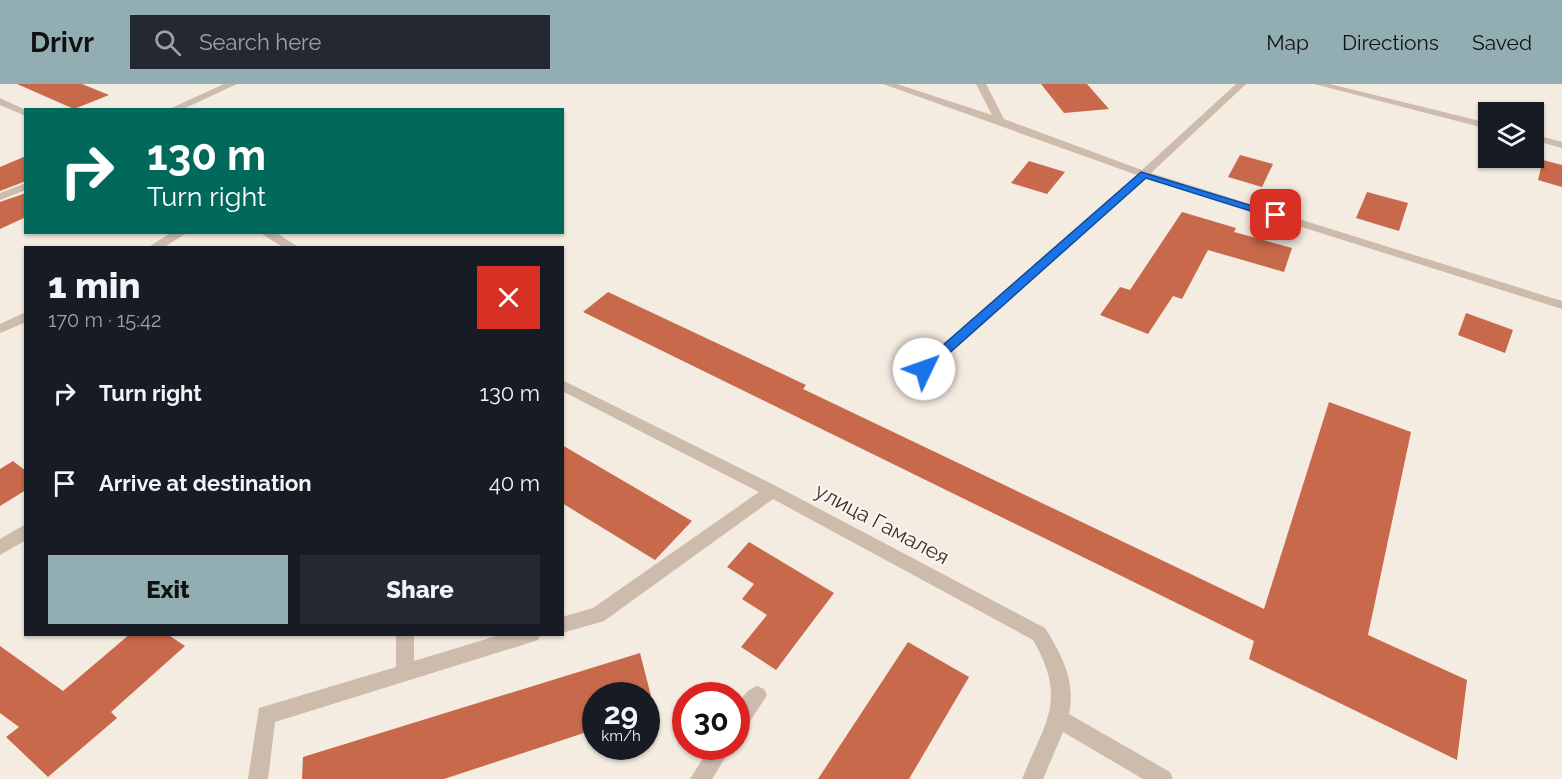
<!DOCTYPE html>
<meta charset="utf-8">
<style>
:root{--surface:#171b24;--page:#242831;--text:#f1f3f6;--muted:#9ea1a6;--accent:#92aeb2}
body{margin:0;font-family:Raleway,sans-serif;background:var(--page);color:var(--text);height:100vh;display:flex;flex-direction:column;font-size:22px;white-space:nowrap}
*{box-sizing:border-box;margin:0}
p{font-size:20px;color:var(--muted)}
.icon{flex:none;width:33px;height:33px;fill:none;stroke:currentColor;stroke-width:2;stroke-linecap:round;stroke-linejoin:round}
.map{position:relative;flex:1;overflow:hidden}
.side{position:absolute;left:24px;top:162px;width:540px;height:390px;display:flex;flex-direction:column;background:var(--surface);border-radius:0px;box-shadow:0 2px 4px #0004}
.side>*{flex:none}
.top-card{position:absolute;left:24px;top:24px;width:540px;height:126px;border-radius:0px;box-shadow:0 2px 4px #0004;background:#00695c;color:#fff;overflow:hidden}
.tools{position:absolute;left:1478px;top:18px;display:grid;gap:12px}
.tools a{display:grid;place-items:center;width:66px;height:66px;border-radius:0px;background:var(--surface);box-shadow:0 2px 4px #0004;font-size:30px}
.speed{position:absolute;left:582px;top:598px;display:flex;gap:12px;font-size:30px;font-weight:700;text-align:center}
.speed>*{display:grid;place-content:center;width:78px;height:78px;border-radius:50%;background:var(--surface);box-shadow:0 2px 4px #0004;line-height:1}
.speed small{font-size:15px;font-weight:400}
.speed .limit{border:9px solid #d22;background:#fff;color:#111}
.pin{position:absolute;display:grid;place-items:center;width:51px;height:51px;color:#fff;margin:-26px;border-radius:12px;box-shadow:0 3px 9px #0006}
.me{position:absolute;width:66px;margin:-33px;rotate:48deg;stroke-linejoin:round;filter:drop-shadow(0 0 4px #0008)}
.turn{display:flex;align-items:center;gap:21px;height:126px;padding:0 24px;font-size:27px}
.turn .icon{width:78px;height:78px;stroke-width:2.5}
.turn b{display:block;font-size:42px;line-height:51px}
.round{display:grid;place-items:center;flex:none;width:63px;height:63px;border-radius:0px;background:var(--page)}
.head{display:flex;align-items:center;justify-content:space-between;height:102px;padding:0 24px}
h1{font-size:36px;font-weight:800;line-height:45px}
.cta{display:flex;gap:12px;margin-top:auto;padding:12px 24px}
.cta a{flex:1;height:69px;border-radius:0px;background:var(--accent);color:#111;font-size:24px;font-weight:800;line-height:69px;text-align:center}
.cta a+a{background:var(--page);color:var(--text)}
ul{padding:0;list-style:none}
li{display:flex;align-items:center;gap:18px;height:90px;padding:0 24px}
li div{flex:1}
li b{display:block;font-size:22px}
li em{font-style:normal}
header{display:flex;align-items:center;gap:36px;box-sizing:border-box;height:84px;padding:0 30px;background:var(--accent);color:#111}
header strong{font-size:28px}
nav{display:flex;gap:33px;margin-inline-start:auto;font-size:21px}
.search{width:420px;height:54px;background:var(--page);display:flex;align-items:center;gap:15px;box-sizing:border-box;padding:0 21px;border-radius:0px;color:var(--muted);font-size:22px}
.map>svg:first-child{display:block}
.building{fill:#c8694b}
.lines{fill:none;stroke-linecap:round;stroke-linejoin:round}
.minor{fill:#cdbbac;fill-rule:evenodd}
.route{fill:#1a73e8;stroke:#114b97;stroke-width:1.5}
.labels{text-anchor:middle;stroke-width:4.5;stroke-linejoin:round;paint-order:stroke}
.street-label{font-size:21px;fill:#3b302b;stroke:#fbf5ee}
</style>
<header>
<strong>Drivr</strong>
<div class="search"><svg class="icon" aria-label="search" viewBox="0 0 24 24"><circle cx="10" cy="10" r="6"/><path d="M15 15l6 6"/></svg>Search here</div>
<nav><a>Map</a><a>Directions</a><a>Saved</a></nav>
</header>
<div class="map">
<svg width="1562" height="695" viewBox="0 0 1562 695">
<rect width="100%" height="100%" fill="#f4ebe1"/>
<path class="building" d="M17,0H82L109,11L74,25Z
M1041,0H1087L1109,25L1064,29Z
M1240,71L1273,80L1262,103L1228,93Z
M26,72V97L0,107V83Z
M1543,76L1562,81V103L1538,96Z
M1029,77L1065,88L1047,110L1011,99Z
M1367,108L1408,119L1399,147L1356,134Z
M26,109V133L0,145V118Z
M1182,128L1236,144L1234,148L1292,164L1284,188L1208,166L1182,215L1173,212L1148,250L1100,231L1120,203L1130,206Z
M608,208L806,301L803,305L1264,525L1329,318L1411,348L1368,551L1467,596L1457,676L1249,575L1254,557L583,228Z
M1466,229L1513,246L1505,269L1458,251Z
M562,361L692,437L655,476L562,419Z
M13,377L26,387V406L0,422V385Z
M749,458L834,509L776,586L741,563L767,531L742,515L754,500L727,483Z
M130,550H167L185,562L111,628L117,634L48,693L6,653L19,643L0,629V562L63,607Z
M908,558L969,593L909,695H818Z
M640,569L651,612H596V645L444,695H302L303,673Z"/>
<g class="lines">
<path class="minor" d="M224,0H237L181,26H167Z
M883,0H897L992,31L976,0H986L1004,35L1142,86L1236,0H1246L1151,89L1562,217V225L1146,94L929,288H919L917,285L919,282L1137,91Z
M1314,0H1330L1488,39V45Z
M0,14L26,26V32L0,21Z
M1533,50L1562,58V64L1533,56Z
M26,99V106L0,116V109Z
M172,148H188L163,164H147Z
M259,148H275L300,164H284Z
M26,228V238L0,249V240Z
M562,296L778,403L1045,544C1062,571 1076,598 1069,630L1170,688L1173,695H1143L1063,648L1043,695H1022C1045,638 1068,616 1033,556L773,415L604,537L562,549V533L593,524L759,408L562,307Z
M26,440V456L0,471V455Z
M396,550H414V577L503,550H541L538,556L532,558L275,638L268,695H248L259,624L396,583Z
M757,602L764,605L767,611L743,648L736,650C736,631 736,610 757,602Z
M710,663H732L712,695H690Z"/>
</g>
<path class="route" d="M1141,88L1282,131L1273,134L1146,94L928,288H919V282Z"/>
<g class="labels">
<g class="street-label">
<text transform="translate(882 440) rotate(28)" y="7">улица Гамалея</text>
</g>
</g>
</svg>
<div class="tools">
<a><svg class="icon" aria-label="layers" viewBox="0 0 24 24"><path d="M12 4l9 5-9 5-9-5zM3 14l9 5 9-5"/></svg></a>
</div>
<div class="speed"><div>29<small>km/h</small></div><div class="limit">30</div></div>
<div class="pin" style="left:1276px;top:131px;background:#d93025"><svg class="icon" aria-label="arrive" viewBox="0 0 24 24"><path d="M6 21V4h12l-3 4 3 4H6"/></svg></div>
<svg class="me" style="left:924px;top:285px" viewBox="-20 -20 40 40"><circle r="19" fill="#fff"/><path d="M0-13L10 11 0 6-10 11z" fill="#1a73e8"/></svg>
<div class="top-card">
<div class="turn"><svg class="icon" aria-label="right" viewBox="0 0 24 24"><path d="M7 20v-9h11M14 6l5 5-5 5"/></svg><div><b>130 m</b>Turn right</div></div>
</div>
<section class="side">
<div class="head"><div><h1>1 min</h1><p>170 m · 15:42</p></div><a class="round" style="background:#d93025;color:#fff"><svg class="icon" aria-label="close" viewBox="0 0 24 24"><path d="M6 6l12 12M18 6L6 18"/></svg></a></div>
<ul>
<li><svg class="icon" aria-label="right" viewBox="0 0 24 24"><path d="M7 20v-9h11M14 6l5 5-5 5"/></svg><div><b>Turn right</b></div><em>130 m</em></li>
<li><svg class="icon" aria-label="arrive" viewBox="0 0 24 24"><path d="M6 21V4h12l-3 4 3 4H6"/></svg><div><b>Arrive at destination</b></div><em>40 m</em></li>
</ul>
<div class="cta"><a>Exit</a><a>Share</a></div>
</section>
</div>
